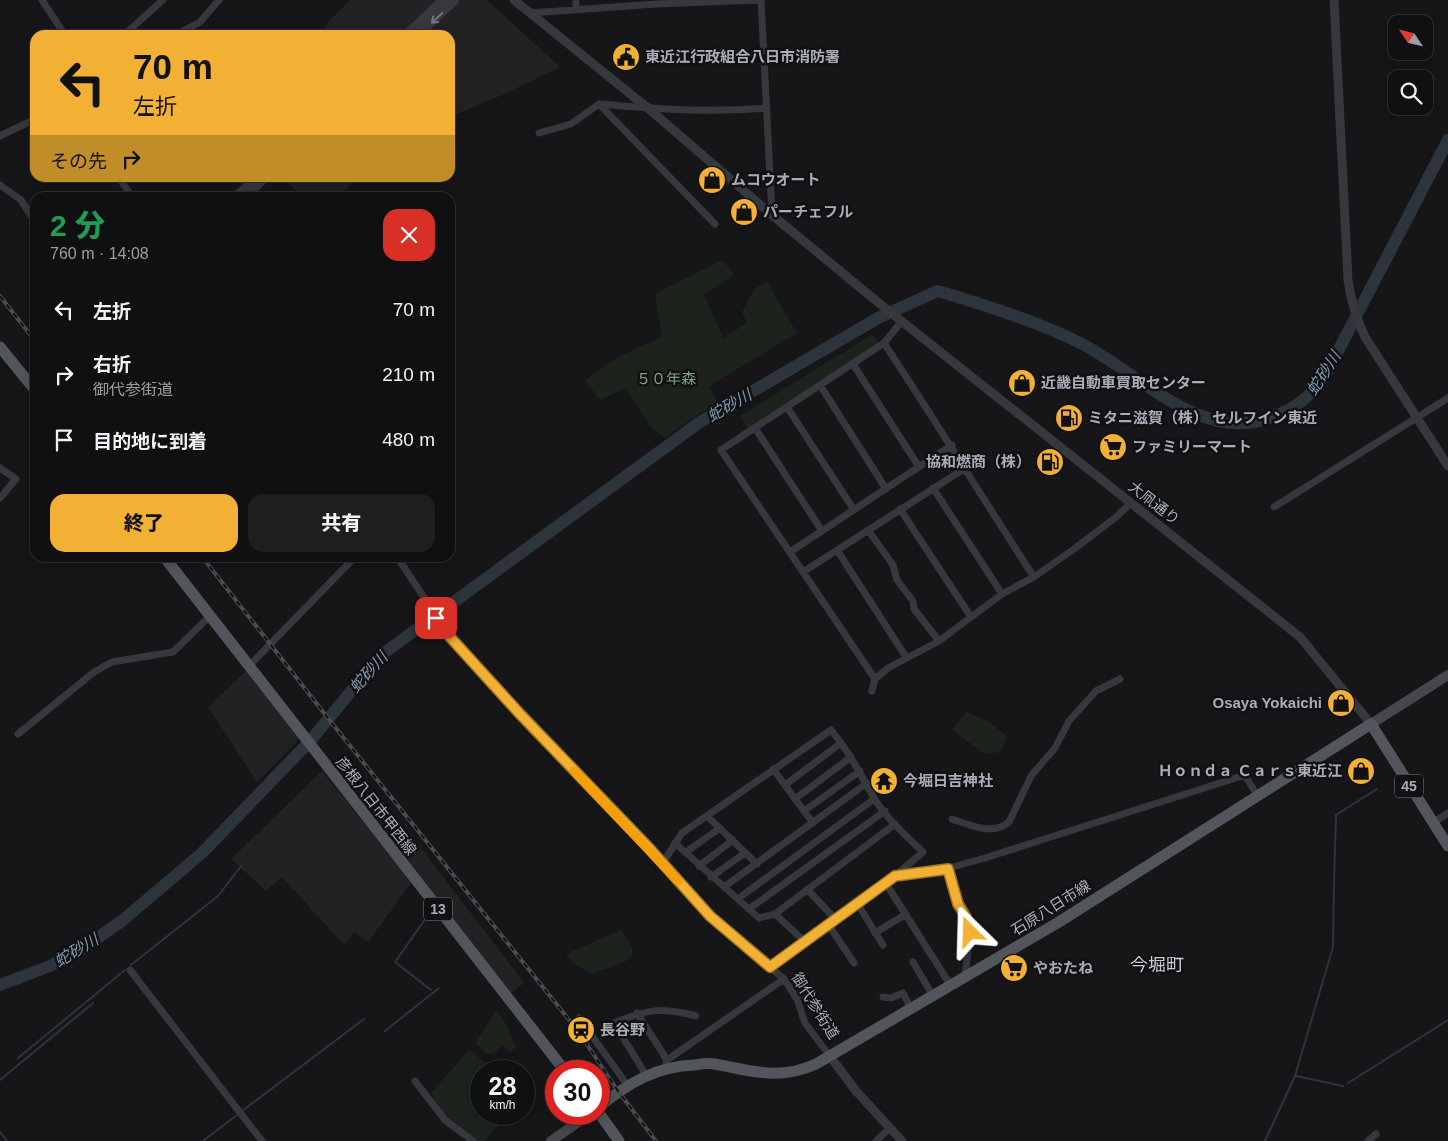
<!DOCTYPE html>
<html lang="ja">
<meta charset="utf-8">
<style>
:root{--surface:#101012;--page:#1e1e20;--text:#f1f3f6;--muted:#9c9d9f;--line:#303032;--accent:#f2b134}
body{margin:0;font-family:Arial,"Noto Sans JP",sans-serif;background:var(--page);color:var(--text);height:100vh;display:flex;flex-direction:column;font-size:19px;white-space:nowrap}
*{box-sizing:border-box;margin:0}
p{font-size:16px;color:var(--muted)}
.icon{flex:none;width:28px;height:28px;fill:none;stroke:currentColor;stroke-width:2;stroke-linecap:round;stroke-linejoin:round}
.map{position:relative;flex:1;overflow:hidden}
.details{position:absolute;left:30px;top:192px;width:425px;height:370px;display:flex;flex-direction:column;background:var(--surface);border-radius:15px;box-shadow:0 2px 12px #0003,0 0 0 1px var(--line)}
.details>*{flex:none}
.guide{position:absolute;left:30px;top:30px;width:425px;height:152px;border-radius:15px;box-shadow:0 2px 12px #0003,0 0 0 1px var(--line);background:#f2b134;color:#111;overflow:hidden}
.needle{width:32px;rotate:305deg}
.controls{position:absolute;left:1388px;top:15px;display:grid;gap:10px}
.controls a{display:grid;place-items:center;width:45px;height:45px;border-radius:10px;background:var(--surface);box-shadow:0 2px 12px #0003,0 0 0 1px var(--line);font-size:25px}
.speed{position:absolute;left:470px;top:1060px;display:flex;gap:10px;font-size:25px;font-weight:700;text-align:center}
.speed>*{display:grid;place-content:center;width:65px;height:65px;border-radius:50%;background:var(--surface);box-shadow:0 2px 12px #0003,0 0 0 1px var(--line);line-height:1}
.speed small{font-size:12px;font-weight:400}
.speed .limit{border:8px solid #d22;background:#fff;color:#111}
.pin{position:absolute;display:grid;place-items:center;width:42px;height:42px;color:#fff;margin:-21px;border-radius:10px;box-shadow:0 2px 8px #0006}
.me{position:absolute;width:55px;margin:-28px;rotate:338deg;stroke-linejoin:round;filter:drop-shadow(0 0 4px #0008)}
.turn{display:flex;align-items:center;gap:18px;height:105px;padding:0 20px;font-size:22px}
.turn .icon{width:65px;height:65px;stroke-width:2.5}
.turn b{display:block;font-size:35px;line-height:42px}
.then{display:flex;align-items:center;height:48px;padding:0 20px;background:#0003;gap:10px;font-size:19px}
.round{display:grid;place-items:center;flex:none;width:52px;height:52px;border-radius:15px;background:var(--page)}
.summary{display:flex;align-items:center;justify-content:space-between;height:85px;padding:0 20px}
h1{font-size:30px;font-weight:800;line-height:38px;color:#1e9e55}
.primary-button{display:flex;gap:10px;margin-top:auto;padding:10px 20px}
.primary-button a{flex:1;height:58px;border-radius:15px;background:var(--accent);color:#111;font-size:20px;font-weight:800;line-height:58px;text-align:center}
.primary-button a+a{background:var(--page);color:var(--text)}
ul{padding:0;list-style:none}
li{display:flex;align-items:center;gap:15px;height:65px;padding:0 20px}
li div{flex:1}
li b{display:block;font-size:19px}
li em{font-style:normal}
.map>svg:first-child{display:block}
.built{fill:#222225}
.green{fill:#1c231d}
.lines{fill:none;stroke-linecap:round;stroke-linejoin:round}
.stream{stroke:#2c353c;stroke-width:2}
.river{stroke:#2c353c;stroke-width:12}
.minor{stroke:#37383d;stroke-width:7}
.tertiary{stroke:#37383d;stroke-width:9}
.secondary{stroke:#45474d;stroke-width:10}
.primary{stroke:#53555c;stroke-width:11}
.rail-casing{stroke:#4a4c52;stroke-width:4}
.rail{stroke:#111113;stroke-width:2;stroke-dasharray:5.5;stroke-linecap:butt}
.oneway{stroke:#757881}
.route-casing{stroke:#9d7322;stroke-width:12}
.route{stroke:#f2b134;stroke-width:9}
.slow{stroke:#f59e0b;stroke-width:9}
.labels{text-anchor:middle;stroke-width:5;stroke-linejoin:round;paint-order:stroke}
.shield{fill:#111113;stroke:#7b7e86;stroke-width:1}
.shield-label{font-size:14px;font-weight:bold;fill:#a8adb8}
.poi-label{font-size:15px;font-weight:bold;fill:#a8adb8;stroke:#111113;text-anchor:start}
.park-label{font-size:15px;fill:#7fa381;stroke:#111113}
.street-label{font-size:15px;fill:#a8adb8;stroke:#111113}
.water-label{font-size:16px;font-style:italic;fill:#7f9bb3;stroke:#111113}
.quarter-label{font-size:18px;fill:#c9ccd4;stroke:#111113}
</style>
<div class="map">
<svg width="1448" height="1141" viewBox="0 0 1448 1141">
<rect width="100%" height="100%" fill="#161618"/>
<path class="built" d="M350,0H487L560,67L509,92L450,117V35H323L327,23Z
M284,178H358L344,191L349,198L301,197Z
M248,669L299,739L257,782L208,707Z
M322,771L412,882L368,942L354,932L344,945L282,877L266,891L231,859Z
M409,832L524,983L508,995L397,848L400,845L397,843Z"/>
<path class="green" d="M723,260L734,275L704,294L723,338L747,323L742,312L754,289L767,282L797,333L709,386L717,402L664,438L650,426L626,388L600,400L585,380L622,355L662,337L655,294Z
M873,334L879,345L748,429L740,416Z
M966,712L986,720L1007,736L1000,752L985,754L952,730Z
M621,930L633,949L631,959L592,974L572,963L566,954Z
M496,1011L503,1018L516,1047L510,1052L503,1045L493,1054H487L475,1043Z
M469,1050L496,1071H481V1114H501L505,1119L484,1141H478L447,1119L431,1093Z"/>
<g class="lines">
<path class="stream" d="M1334,881L1336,815L1377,789
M426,918L395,962L431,990
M131,965L218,896L241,866
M385,1031L439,988
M18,1058L125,970
M1296,1076L1343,1086
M0,1080L93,1003
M1348,1083L1448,1020
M242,1111L364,1019
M0,1132L7,1141
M203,1141L238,1114
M1265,1141L1295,1076L1333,947L1334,882"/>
<path class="river" d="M0,985L50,966L82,949L123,920L202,853L311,740L380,656L700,422L878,318L931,294L938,291C982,304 1039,322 1080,343C1139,372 1198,443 1269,418C1298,408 1310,397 1327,372L1448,140"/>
<path class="minor" d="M42,0L65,35
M576,0V8
M761,0L772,215
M530,13L656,4L760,0
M124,35L163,0
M176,35L200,22L219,0
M599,104L715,224
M539,133L571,124L599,104C658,109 707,113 767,108
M0,136L35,119
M119,178L133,198
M0,185L21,200L35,222
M884,343C935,420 983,499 1034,577
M853,364L919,467
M820,385L886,489
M787,407L854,510
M755,428L822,531
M0,468L16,479L0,498
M933,488L1002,594
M1274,507L1448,398
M900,509L971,617
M868,530L893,565L897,580L913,601L914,609L939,641
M837,550L906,657
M790,552L952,445
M398,558L450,637L520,714L648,847L710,916L784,979L797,999L805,1023L829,1055
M803,572L964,469
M250,665L354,558
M875,679L888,668L939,641L1002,594L1034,577L1074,549L1115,518L1131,503
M872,691L875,679L721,450L884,343L902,321
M18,734L94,672L112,662L173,652L210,616
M773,769L813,823
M785,785L841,743
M795,799L851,757
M804,811L860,771
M707,816L757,864
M952,819C970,825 993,836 1009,822L1031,776L1055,748L1069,721L1096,691L1120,679
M1433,823L1448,813
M675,843L759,918L775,914L804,941
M686,852L720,828
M662,864L682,833L831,730C849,751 860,774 874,798C886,818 906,836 923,852L895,876L770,967
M699,866L733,840
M948,869L958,904L966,917L970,932L965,977
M896,876L942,870L985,858L1242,776L1246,777L1258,797
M711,877L745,853
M885,882L951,986
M724,887L867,783
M807,889L835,919
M739,898L874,799
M857,903L883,945
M749,909L885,811
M775,914L895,824
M828,924L854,963
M875,933L906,914
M913,962L933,996
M130,970L262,1141
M883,997L891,998L903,993L911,1009
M637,1013L667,1060
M579,1018L628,1086
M665,1068L667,1060L784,979
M646,1075L614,1023C647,1009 661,1007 696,1016
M415,1081L445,1120L473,1141
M876,1141L890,1128
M1368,1141L1376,1134"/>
<path class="tertiary" d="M514,0L649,109L772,215L885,308L1300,637L1371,724
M1334,0L1348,280C1351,301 1356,318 1365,337L1448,466
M406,35L443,0
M418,35L455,0
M234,198L256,178
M244,198L265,178
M829,1055L856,1091L902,1141"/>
<path class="secondary" d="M1371,724L1448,675
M551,1141L590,1114"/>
<path class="primary" d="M0,347L35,390
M165,558L565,1071
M599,1107C628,1083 657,1066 695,1065C701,1064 709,1063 715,1064C753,1071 778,1081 816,1064L1059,922L1371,724L1448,846
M599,1113L619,1141"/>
<g class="rail-casing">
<path id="rail" d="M0,296L35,341
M203,558L331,722L578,1031L618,1091L656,1141"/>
</g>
<use href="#rail" class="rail"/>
</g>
<defs><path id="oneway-shaft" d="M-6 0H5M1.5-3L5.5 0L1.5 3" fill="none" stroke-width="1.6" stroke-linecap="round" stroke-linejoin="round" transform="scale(1.25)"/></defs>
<use class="oneway" href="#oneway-shaft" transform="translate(437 18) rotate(137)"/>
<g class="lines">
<g class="route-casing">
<path id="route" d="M436,618L450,637L520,714L648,847L710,916L770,967L895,876L948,869L958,904L966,917L970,932"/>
</g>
<use href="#route" class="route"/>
<path class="slow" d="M574,771L678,881"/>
</g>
<defs>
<g id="civic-disc" transform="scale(1.4375)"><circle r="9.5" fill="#f2b134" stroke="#111113"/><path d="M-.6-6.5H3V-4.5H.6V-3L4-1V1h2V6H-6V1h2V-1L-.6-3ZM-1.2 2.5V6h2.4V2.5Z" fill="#111"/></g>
<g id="shop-disc" transform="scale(1.4375)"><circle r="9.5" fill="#f2b134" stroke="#111113"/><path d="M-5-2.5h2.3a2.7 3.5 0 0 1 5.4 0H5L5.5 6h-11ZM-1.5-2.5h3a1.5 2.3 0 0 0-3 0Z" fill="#111"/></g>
<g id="fuel-disc" transform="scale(1.4375)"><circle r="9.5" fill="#f2b134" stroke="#111113"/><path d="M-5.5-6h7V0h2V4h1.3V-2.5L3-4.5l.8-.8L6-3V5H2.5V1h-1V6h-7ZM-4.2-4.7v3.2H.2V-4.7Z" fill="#111"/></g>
<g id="supermarket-disc" transform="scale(1.4375)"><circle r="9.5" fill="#f2b134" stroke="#111113"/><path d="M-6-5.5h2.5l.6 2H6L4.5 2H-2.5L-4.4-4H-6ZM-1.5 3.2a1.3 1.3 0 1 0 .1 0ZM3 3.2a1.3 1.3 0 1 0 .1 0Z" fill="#111"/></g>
<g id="temple-disc" transform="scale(1.4375)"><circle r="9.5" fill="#f2b134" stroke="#111113"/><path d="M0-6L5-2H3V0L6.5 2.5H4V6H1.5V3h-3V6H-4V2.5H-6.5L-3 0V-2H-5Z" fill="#111"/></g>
<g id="station-disc" transform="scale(1.4375)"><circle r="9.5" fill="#f2b134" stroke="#111113"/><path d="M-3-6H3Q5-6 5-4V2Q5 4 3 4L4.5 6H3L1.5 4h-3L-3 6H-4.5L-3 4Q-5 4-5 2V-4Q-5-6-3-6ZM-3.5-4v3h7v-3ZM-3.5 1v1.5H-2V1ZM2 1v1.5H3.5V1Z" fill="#111"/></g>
</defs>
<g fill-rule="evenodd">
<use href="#civic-disc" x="626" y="57"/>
<use href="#shop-disc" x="712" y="180"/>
<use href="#shop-disc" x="744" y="212"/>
<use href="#shop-disc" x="1022" y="383"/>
<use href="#fuel-disc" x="1069" y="418"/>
<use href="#supermarket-disc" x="1113" y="447"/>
<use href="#fuel-disc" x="1050" y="462"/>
<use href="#shop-disc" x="1341" y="703"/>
<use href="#shop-disc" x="1361" y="771"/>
<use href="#temple-disc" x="884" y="781"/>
<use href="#supermarket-disc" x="1014" y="968"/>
<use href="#station-disc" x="581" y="1030"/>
</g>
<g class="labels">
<g class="shield">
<rect x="1395" y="774.5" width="28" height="23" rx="4"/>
<rect x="424" y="897.5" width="28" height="23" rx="4"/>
</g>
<g class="shield-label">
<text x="1409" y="791">45</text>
<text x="438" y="914">13</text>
</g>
<g class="poi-label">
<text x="645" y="62">東近江行政組合八日市消防署</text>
<text x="731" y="185">ムコウオート</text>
<text x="763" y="217">パーチェフル</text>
<text x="1041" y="388">近畿自動車買取センター</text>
<text x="1088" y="423">ミタニ滋賀（株） セルフイン東近</text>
<text x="1132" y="452">ファミリーマート</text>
<text x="1031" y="467" text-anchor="end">協和燃商（株）</text>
<text x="1322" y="708" text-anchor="end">Osaya Yokaichi</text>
<text x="1342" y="776" text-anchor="end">Ｈｏｎｄａ Ｃａｒｓ東近江</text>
<text x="903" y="786">今堀日吉神社</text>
<text x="1033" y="973">やおたね</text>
<text x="600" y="1035">長谷野</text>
</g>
<g class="park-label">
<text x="666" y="384">５０年森</text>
</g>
<g class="street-label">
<text transform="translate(1154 503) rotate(38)" y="5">大凧通り</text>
<text transform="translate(376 806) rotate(52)" y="5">彦根八日市甲西線</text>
<text transform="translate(1051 908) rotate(-32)" y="5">石原八日市線</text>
<text transform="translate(815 1006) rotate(58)" y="5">御代参街道</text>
</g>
<g class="water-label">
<text transform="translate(1323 373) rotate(-57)" y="6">蛇砂川</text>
<text transform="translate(729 405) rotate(-30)" y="6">蛇砂川</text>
<text transform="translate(368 672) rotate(-48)" y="6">蛇砂川</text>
<text transform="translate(76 950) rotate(-31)" y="6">蛇砂川</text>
</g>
<g class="quarter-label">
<text x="1157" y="971">今堀町</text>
</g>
</g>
</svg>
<div class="controls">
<a><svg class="needle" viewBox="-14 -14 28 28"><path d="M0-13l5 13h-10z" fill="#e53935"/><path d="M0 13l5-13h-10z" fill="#9c9d9f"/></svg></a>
<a><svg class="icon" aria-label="search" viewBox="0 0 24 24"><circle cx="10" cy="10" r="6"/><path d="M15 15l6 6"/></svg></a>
</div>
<div class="speed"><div>28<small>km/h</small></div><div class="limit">30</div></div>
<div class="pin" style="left:436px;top:618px;background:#d93025"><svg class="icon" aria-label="arrive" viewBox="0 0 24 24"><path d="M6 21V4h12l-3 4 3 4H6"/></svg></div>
<svg class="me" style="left:970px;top:932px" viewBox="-20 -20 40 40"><path d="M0-17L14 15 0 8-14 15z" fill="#f2b134" stroke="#fff" stroke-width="4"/></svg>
<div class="guide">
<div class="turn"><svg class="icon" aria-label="left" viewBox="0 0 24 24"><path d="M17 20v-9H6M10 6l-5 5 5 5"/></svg><div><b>70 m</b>左折</div></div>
<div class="then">その先<svg class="icon" aria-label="right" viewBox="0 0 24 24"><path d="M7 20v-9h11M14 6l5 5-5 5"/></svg></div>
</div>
<section class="details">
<div class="summary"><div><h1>2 分</h1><p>760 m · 14:08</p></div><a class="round" style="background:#d93025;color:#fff"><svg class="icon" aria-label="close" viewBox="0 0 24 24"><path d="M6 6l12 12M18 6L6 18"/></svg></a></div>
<ul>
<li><svg class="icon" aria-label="left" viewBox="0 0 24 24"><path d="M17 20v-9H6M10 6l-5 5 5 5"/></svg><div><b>左折</b></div><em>70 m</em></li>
<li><svg class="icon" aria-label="right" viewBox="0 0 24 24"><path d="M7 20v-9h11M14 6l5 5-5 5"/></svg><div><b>右折</b><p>御代参街道</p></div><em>210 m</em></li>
<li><svg class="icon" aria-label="arrive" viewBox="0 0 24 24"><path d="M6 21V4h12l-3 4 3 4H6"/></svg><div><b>目的地に到着</b></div><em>480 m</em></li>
</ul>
<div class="primary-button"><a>終了</a><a>共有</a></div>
</section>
</div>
